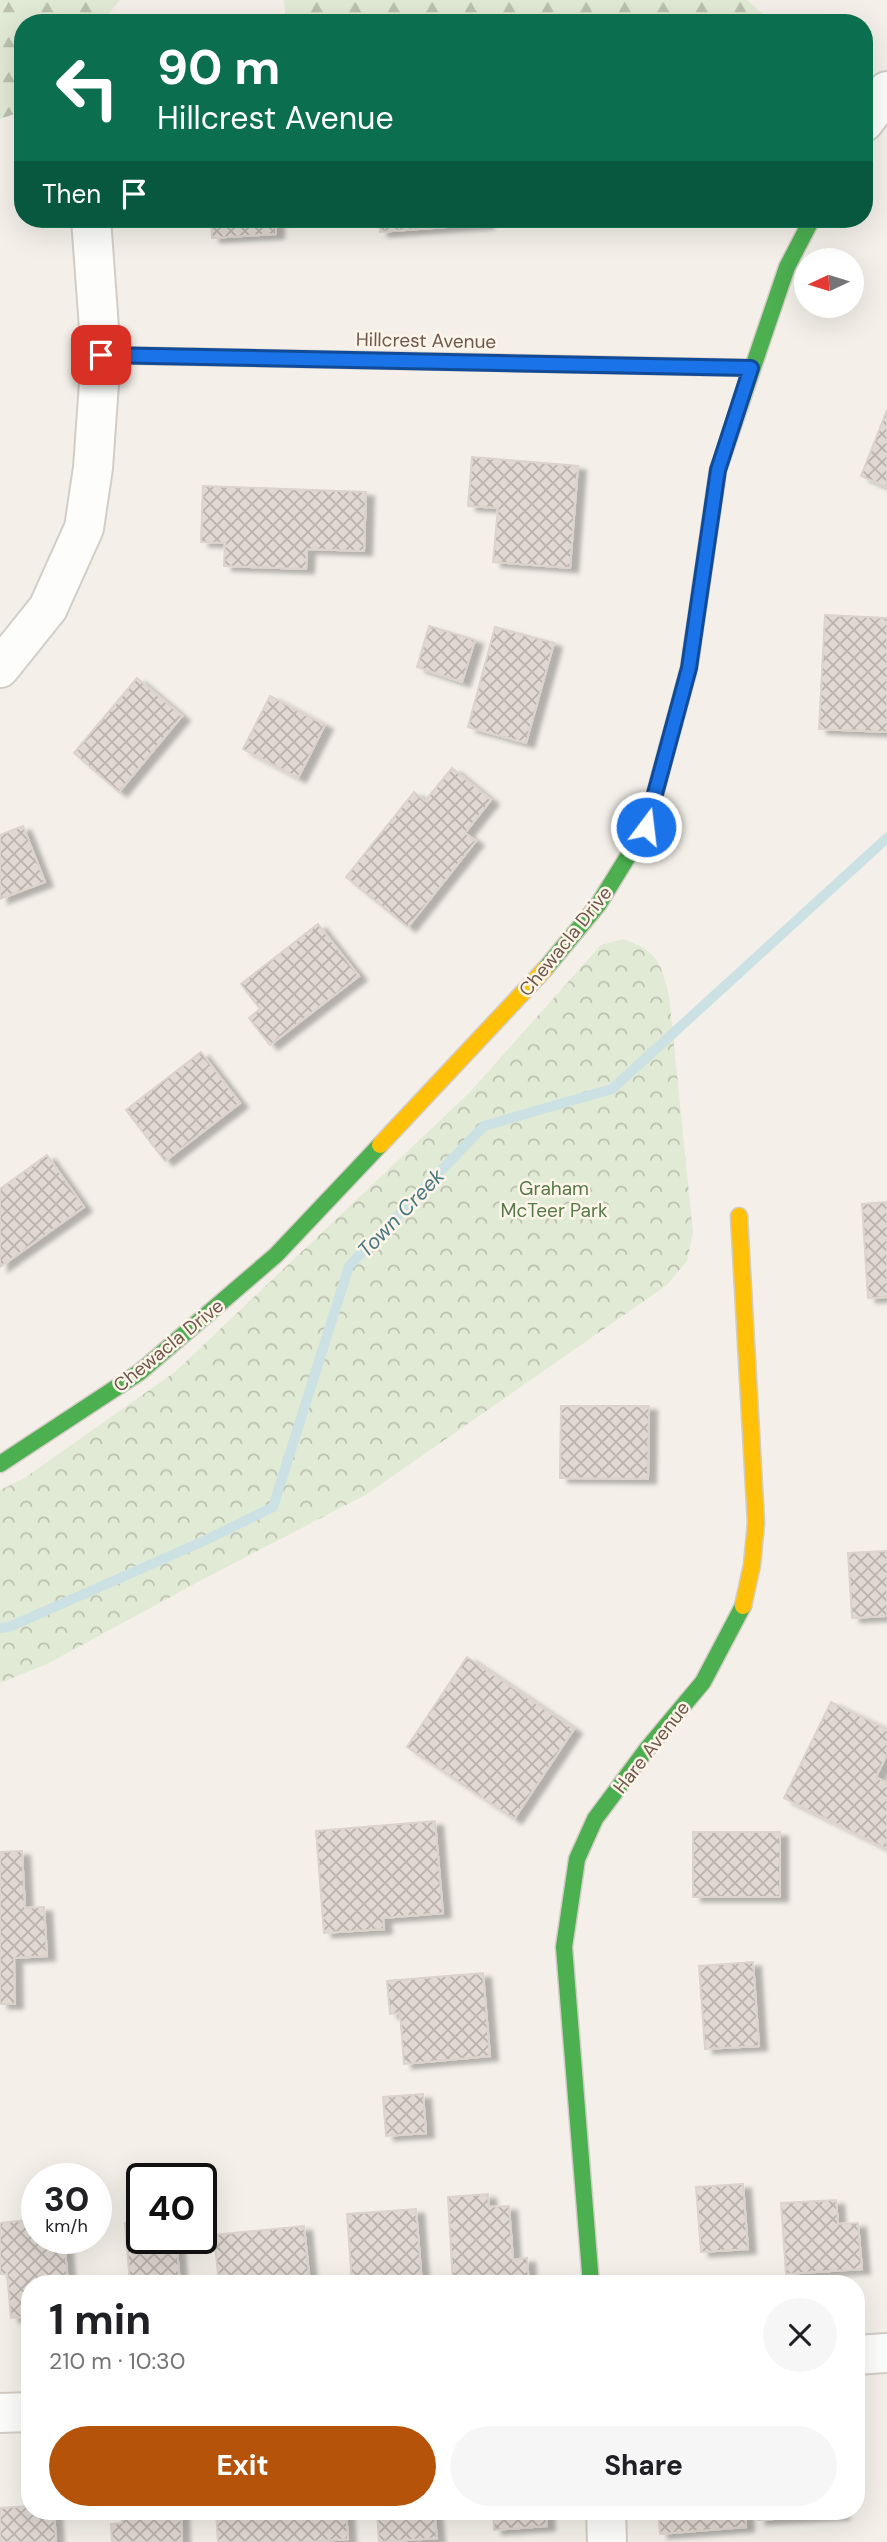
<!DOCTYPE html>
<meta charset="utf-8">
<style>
:root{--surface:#fff;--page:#f6f6f6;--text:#202124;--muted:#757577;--accent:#b45309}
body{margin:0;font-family:"DM Sans",sans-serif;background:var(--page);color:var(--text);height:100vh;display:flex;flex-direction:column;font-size:26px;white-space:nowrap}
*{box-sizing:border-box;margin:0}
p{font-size:23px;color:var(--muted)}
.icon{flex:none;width:38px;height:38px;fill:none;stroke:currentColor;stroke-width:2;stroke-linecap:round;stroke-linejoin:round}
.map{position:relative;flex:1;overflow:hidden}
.panel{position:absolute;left:21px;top:2275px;width:844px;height:245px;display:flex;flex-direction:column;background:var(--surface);border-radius:28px;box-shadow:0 7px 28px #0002}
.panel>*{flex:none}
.top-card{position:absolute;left:14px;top:14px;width:859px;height:214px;border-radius:28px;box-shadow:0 7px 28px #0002;background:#0b6e4f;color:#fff;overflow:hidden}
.needle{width:46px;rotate:266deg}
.controls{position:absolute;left:794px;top:248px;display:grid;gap:14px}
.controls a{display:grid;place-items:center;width:70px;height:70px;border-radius:50%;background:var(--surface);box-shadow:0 7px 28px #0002;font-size:35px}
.speed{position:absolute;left:21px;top:2163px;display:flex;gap:14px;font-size:35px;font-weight:700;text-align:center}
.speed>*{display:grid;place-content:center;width:91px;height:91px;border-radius:50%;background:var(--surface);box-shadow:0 7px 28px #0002;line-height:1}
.speed small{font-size:18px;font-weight:400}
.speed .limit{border:4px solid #111;border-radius:10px;background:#fff;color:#111}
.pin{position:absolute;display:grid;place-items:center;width:60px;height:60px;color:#fff;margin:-30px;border-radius:14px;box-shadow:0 4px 10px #0006}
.me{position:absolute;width:77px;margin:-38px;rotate:15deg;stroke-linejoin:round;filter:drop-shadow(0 0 5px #0008)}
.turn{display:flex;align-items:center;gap:24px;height:147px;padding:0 28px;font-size:32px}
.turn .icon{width:91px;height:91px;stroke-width:2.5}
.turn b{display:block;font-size:49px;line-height:60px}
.then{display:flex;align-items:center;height:66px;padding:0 28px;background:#0003;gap:14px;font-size:26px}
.round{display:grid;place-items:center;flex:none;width:74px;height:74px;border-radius:37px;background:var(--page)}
.head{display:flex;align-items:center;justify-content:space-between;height:119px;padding:0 28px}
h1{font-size:42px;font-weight:700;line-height:52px}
.cta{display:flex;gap:14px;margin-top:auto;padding:14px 28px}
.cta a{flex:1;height:80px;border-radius:42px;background:var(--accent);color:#fff;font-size:28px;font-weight:700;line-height:80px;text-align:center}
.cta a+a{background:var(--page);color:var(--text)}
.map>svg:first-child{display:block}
.forest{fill:url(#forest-firs)}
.park{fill:url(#park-crowns)}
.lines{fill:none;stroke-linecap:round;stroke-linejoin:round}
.stream{stroke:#cbe1e3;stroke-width:10}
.building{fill:url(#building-cross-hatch);stroke:#dcd3cc;stroke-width:2;filter:url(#shadow)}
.street-casing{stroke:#d3cdc7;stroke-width:42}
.fast-casing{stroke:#d3ccc6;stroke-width:19}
.slow-casing{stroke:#d3ccc6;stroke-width:19}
.street{stroke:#fdfdfc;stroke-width:38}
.fast{stroke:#4caf50;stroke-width:16}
.slow{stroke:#ffc107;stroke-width:16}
.route-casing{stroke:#114b97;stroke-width:18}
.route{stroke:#1a73e8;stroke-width:12}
.labels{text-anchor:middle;stroke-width:5;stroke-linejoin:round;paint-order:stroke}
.street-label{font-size:19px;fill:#6f584c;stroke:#fdf5e9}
.park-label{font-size:19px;fill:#577949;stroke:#fdf5e9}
.water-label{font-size:21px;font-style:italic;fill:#497780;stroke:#fdf5e9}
</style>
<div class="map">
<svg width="887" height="2542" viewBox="0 0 887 2542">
<defs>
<pattern id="forest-firs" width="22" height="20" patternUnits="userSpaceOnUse" patternTransform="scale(1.75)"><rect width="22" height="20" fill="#e1ead5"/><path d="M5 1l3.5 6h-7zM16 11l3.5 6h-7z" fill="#bbc0af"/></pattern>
<pattern id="park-crowns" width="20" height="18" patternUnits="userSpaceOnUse" patternTransform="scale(1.75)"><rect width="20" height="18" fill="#e1ead5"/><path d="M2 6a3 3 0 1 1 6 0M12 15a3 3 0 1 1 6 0" fill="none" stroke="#bbc0af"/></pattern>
<pattern id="building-cross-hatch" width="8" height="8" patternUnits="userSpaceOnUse" patternTransform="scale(1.75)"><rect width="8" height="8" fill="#e0d8d1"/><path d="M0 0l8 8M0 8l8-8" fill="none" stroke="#bab2ac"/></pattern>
<filter id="shadow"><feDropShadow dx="8" dy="4.5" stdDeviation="2" flood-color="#0004"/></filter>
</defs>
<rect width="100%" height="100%" fill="#f4f0e9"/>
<path class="forest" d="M0,0H120L101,23H23V111L0,119Z
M284,0H747L773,23H286Z"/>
<path class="park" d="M623,939C657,951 660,961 669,995L693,1233L687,1261L667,1285L367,1494L198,1582L47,1664L0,1683V1490L23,1479L175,1372L470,1092L601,945Z"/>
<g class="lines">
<path class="stream" d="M0,1628L9,1627L206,1540L273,1507L349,1266L484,1126L612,1089L887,838"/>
</g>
<path class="building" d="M211,219H276V234L212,238Z
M379,219H485L486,224L380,232Z
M887,410V487L861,476Z
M472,457L578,466L570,568L493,562L498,508L468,506Z
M203,486L366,492L364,551L307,549L306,569L224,566L225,543L201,542Z
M825,615L887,618V732L819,729Z
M429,626L475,640L462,682L417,667Z
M495,627L554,643L526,743L468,727Z
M137,678L182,716L119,792L74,753Z
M270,696L325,725L298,778L243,749Z
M452,768L491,800L465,833L476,841L408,927L346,877L414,792L425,801Z
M23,826L45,882L0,899V835Z
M318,924L359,976L270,1045L249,1018L260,1009L241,984Z
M201,1052L240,1103L165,1161L126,1110Z
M47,1155L84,1207L0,1267V1189Z
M887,1202V1297L868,1298L862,1204Z
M561,1406H649L648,1479L560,1478Z
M887,1551V1616L852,1618L848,1553Z
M467,1657L574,1729L514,1819L407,1747Z
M831,1702L887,1729V1754L876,1777L887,1783V1849L784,1798Z
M435,1821L443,1913L383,1918L384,1929L324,1933L316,1831Z
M693,1832H780V1897H693Z
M22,1851L25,1908L44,1907L47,1956L14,1958L15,2004H0V1852Z
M753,1962L759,2046L705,2049L699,1966Z
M483,1973L490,2056L404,2064L400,2013L390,2014L387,1981Z
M423,2094L426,2133L386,2136L383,2097Z
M743,2184L748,2249L701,2252L696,2187Z
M488,2194L489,2207L509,2206L513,2260L527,2258L529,2284H453L448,2197Z
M836,2200L838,2224L858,2223L862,2269L786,2274L781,2203Z
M416,2209L422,2284H352L347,2214Z
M37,2219V2238H64L68,2284H30V2316L11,2318L7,2274H0V2223Z
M142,2221V2238H176L180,2284H130L125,2223Z
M304,2226L310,2284H219L214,2235Z
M30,2506V2511H54L56,2542H0V2508Z
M121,2511H181L182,2542H112L111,2524L122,2523Z
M216,2511H346L348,2539L307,2542H218Z
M377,2511H434L437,2538L379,2542Z
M493,2511H546L547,2526L494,2530Z
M658,2511H745L746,2527L660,2534Z
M757,2511H841V2515L758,2520Z"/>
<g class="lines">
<g class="street-casing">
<path id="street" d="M864,122L887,91
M0,668L48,608L84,528L93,468L101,355L91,219
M856,2355L887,2353
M0,2413L30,2412
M606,2511L607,2542"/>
</g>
<g class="fast-casing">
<path id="fast" d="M458,362L751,368
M545,969L598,905L646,827L689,668L718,470L787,267L812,219
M0,1464L140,1372L276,1255L380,1145
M591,2284L564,1947L577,1859L595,1819L647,1749L703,1682L743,1606"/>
</g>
<g class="slow-casing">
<path id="slow" d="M101,355L458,362
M380,1145L545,969
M739,1216L756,1523L752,1565L743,1606"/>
</g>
<use href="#street" class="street"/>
<use href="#fast" class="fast"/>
<use href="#slow" class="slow"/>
</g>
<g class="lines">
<g class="route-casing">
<path id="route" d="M101,355L751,368L718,470L689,668L646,827"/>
</g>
<use href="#route" class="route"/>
</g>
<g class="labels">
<g class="street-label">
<text transform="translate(426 340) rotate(1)" y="7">Hillcrest Avenue</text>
<text transform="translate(565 941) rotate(-51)" y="7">Chewacla Drive</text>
<text transform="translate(168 1345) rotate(-39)" y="7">Chewacla Drive</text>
<text transform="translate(651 1747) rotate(-52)" y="7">Hare Avenue</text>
</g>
<g class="park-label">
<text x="554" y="1195">Graham<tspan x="554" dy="22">McTeer Park</tspan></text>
</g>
<g class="water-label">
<text transform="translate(401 1213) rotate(-46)" y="7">Town Creek</text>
</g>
</g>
</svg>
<div class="controls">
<a><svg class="needle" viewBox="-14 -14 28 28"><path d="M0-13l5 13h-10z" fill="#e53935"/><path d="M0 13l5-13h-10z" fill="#757577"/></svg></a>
</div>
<div class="speed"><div>30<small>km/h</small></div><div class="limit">40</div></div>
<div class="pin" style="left:101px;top:355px;background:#d93025"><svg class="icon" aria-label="arrive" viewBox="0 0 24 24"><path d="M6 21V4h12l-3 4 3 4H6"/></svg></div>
<svg class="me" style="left:646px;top:827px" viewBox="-20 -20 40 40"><circle r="17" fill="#1a73e8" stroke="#fff" stroke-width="3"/><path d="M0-11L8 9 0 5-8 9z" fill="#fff"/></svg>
<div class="top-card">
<div class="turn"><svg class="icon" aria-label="left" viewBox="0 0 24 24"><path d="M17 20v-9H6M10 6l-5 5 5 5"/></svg><div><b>90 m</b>Hillcrest Avenue</div></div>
<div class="then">Then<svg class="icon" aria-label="arrive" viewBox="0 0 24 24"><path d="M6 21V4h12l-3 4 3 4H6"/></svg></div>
</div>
<section class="panel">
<div class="head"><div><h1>1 min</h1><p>210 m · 10:30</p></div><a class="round"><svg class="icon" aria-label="close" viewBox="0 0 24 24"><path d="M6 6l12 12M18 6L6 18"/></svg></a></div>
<div class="cta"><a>Exit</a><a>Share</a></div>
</section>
</div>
